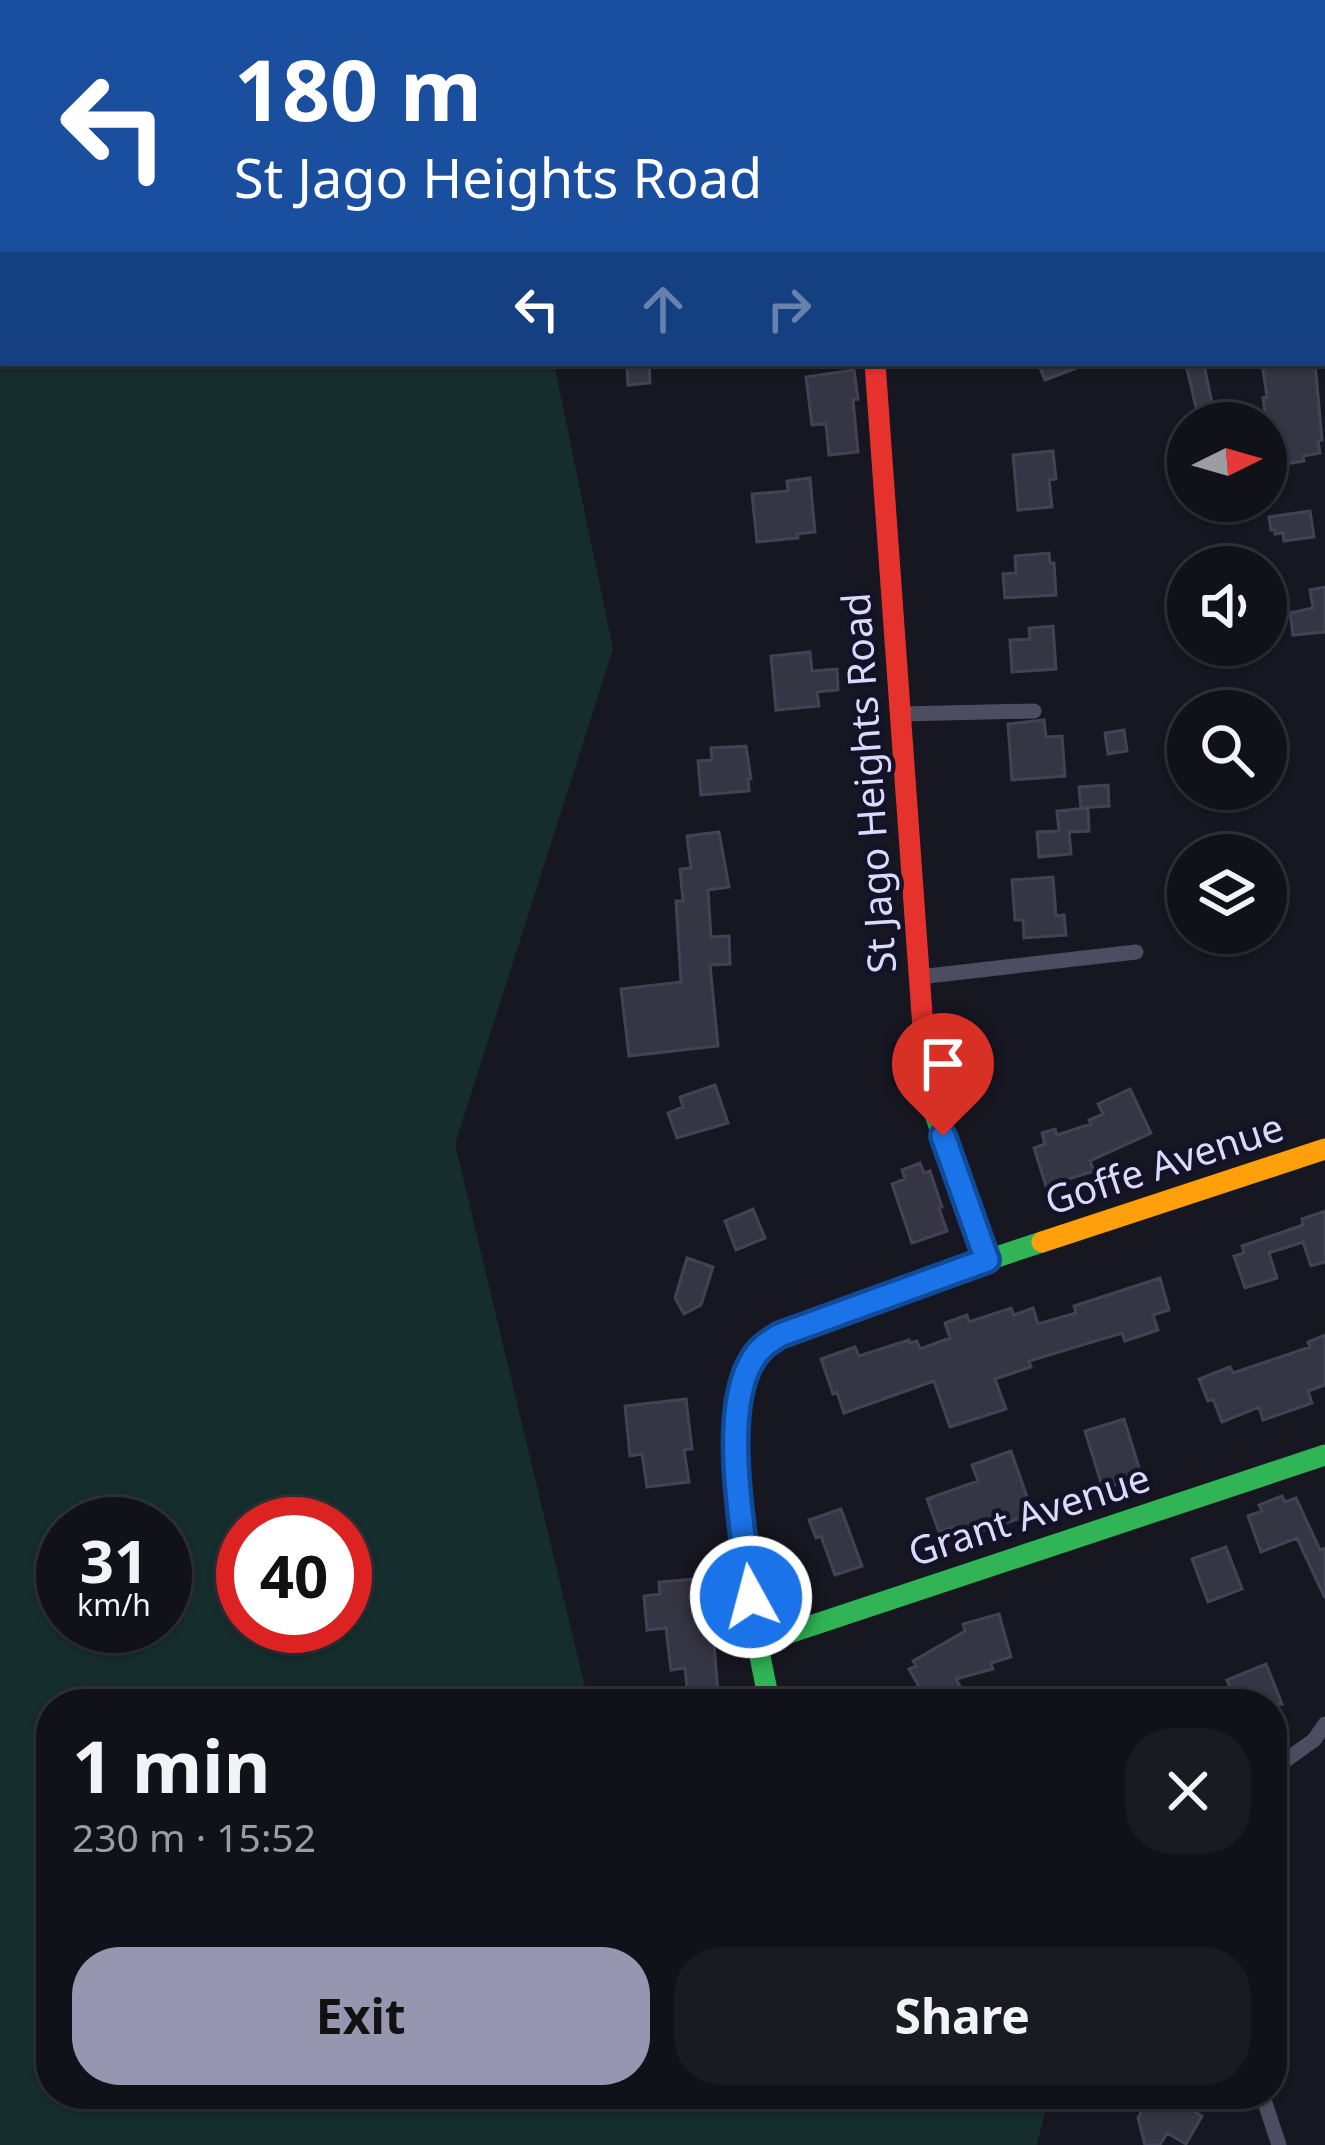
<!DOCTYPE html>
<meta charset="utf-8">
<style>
:root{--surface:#11111a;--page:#1a1a23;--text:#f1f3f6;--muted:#9c9da2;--line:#303139;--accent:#9696b0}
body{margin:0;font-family:"Noto Sans",sans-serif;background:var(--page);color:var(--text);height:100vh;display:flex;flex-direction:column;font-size:45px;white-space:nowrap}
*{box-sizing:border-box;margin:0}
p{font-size:39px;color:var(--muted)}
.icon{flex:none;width:66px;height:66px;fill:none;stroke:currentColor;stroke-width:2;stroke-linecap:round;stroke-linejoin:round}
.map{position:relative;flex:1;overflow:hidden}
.side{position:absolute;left:36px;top:1689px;width:1251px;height:420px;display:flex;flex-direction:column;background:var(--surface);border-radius:48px;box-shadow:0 3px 9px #0004,0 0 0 3px var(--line)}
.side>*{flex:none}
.top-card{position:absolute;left:0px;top:0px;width:1326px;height:366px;box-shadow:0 3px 9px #0004,0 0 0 3px var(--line);background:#1a4fa0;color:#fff;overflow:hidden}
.needle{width:78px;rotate:85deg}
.buttons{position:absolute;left:1167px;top:402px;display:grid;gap:24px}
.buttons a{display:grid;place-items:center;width:120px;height:120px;border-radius:50%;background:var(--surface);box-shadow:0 3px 9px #0004,0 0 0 3px var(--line);font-size:60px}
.speed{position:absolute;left:36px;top:1497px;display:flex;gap:24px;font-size:60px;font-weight:700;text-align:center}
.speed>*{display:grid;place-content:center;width:156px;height:156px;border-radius:50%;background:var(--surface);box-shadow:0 3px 9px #0004,0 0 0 3px var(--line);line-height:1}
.speed small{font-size:30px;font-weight:400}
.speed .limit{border:18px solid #d22;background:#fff;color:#111}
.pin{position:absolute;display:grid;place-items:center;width:102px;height:102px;color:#fff;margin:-123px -51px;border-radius:50% 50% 50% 0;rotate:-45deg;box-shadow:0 0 12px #0007}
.pin .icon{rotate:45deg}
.me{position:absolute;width:132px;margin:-66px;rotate:353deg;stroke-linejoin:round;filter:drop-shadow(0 0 9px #0008)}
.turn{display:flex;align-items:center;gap:42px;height:252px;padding:0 36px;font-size:54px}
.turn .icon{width:156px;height:156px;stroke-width:2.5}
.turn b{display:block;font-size:84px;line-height:102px}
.lanes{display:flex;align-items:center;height:114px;padding:0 36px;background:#0003;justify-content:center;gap:60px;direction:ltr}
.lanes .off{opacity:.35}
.round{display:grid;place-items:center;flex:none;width:126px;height:126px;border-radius:48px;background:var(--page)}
.head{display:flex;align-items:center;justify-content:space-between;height:204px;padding:0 36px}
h1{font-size:72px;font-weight:700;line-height:90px}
.cta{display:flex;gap:24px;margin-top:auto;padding:24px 36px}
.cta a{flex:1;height:138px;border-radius:48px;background:var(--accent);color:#111;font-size:48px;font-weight:700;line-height:138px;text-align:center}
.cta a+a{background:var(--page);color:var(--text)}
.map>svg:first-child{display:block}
.green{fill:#152d2c;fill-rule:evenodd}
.building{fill:#363544;stroke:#434255;stroke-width:3}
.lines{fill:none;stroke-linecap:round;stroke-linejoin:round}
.street{stroke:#4d4d62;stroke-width:15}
.fast{stroke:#30b455;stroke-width:21}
.slow{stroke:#ff9f0a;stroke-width:21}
.jam{stroke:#e5322d;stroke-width:21}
.route-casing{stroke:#114b97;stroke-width:30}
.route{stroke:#1a73e8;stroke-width:21}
.labels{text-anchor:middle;stroke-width:9;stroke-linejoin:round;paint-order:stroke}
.street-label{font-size:39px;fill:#dbdafd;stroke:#131227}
</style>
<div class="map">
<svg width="1325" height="2145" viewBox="0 0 1325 2145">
<rect width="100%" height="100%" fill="#171722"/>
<path class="green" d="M0,299H3V363H554L613,649L455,1144L589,1704H51V2094H1008L1045,2111L1037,2145H0ZM63,1524H165V1626H63ZM243,1524H345V1626H243Z"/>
<path class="building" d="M1038,363H1087V364L1045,380Z
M1262,363H1315L1322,440L1318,441L1320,453L1303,456L1304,461L1266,467V421L1263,398L1267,397Z
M649,364L650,383L628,385L627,366Z
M1204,365L1215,417L1199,420L1187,369Z
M854,370L858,399L853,400L858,452L829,455L826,424L812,425L806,377Z
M1053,451L1056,479L1049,480L1052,507L1018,510L1013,455Z
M810,478L815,532L797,534L798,538L757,542L752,494L788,491L787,481Z
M1310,511L1314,537L1284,541L1283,533L1275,534V530H1271L1269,517Z
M1049,553L1050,563H1054L1056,595L1005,598L1003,574L1016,573L1015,556Z
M1325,587V632L1293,635L1290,613L1313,608L1310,590Z
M1053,626L1056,669L1012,672L1010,640L1030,639L1029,628Z
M810,652L812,671L837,669L838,690L817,692L819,706L776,710L771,656Z
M1044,720L1046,737L1062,736L1065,776L1012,780L1008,724Z
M1124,730L1127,751L1108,754L1105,733Z
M746,746L751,779H748L749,791L701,795L698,761L712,760L711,748Z
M1108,785L1109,806L1081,808L1079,787Z
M1088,808L1089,831L1069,832L1071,854L1039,857L1037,832L1059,831L1057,811Z
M719,832L729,887L708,890L711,937L729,936L730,964L710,965L718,1046L629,1056L621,989L681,982L676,901H683L680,869L691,868L687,836Z
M1053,877L1056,916L1064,915L1066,935L1024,938L1023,920H1015L1012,880Z
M715,1085L728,1123L677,1138L668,1113L683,1107L680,1097Z
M1130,1089L1151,1133L1090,1161L1094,1171L1046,1186L1034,1148L1045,1144L1042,1133L1055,1129L1057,1135L1091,1124L1089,1120L1103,1114L1098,1104Z
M920,1163L924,1173L930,1171L942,1207L939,1208L947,1231L912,1243L892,1184L905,1179L902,1170Z
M753,1209L765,1238L736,1250L725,1221Z
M1325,1211V1262L1311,1266L1303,1242L1269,1253L1277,1278L1245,1288L1234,1256L1244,1253L1242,1246L1303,1225L1302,1219Z
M687,1258L713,1267L701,1305L684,1314L675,1298Z
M1160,1278L1169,1310L1153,1315L1158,1330L1125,1341L1122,1333L1029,1361L1031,1367L995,1379L1006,1409L950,1427L934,1381L844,1413L837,1392L833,1394L821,1359L855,1347L859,1356L909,1340L910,1343L917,1341L920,1349L950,1338L945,1323L967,1315L969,1322L1011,1308L1014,1315L1033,1308L1038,1324L1076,1313L1074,1306Z
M1325,1335V1385L1308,1391L1312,1403L1263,1420L1259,1407L1222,1422L1213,1399L1208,1401L1199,1379L1230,1367L1233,1373L1310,1347L1308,1342Z
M686,1399L692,1449L684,1450L689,1482L647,1487L642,1454L630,1456L625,1406Z
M1124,1419L1142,1477L1103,1489L1085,1431Z
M1011,1451L1033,1514L958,1539L954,1527L939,1532L927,1499L978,1481L972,1465Z
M1282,1496L1285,1502L1296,1498L1320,1550L1325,1548V1598L1297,1538L1261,1552L1248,1516L1262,1511L1259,1505Z
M841,1509L862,1566L835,1575L821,1536L816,1538L809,1520Z
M1226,1547L1242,1589L1208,1602L1192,1559Z
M705,1578L708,1607H711L718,1693L688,1697L685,1668L671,1670L666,1628L647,1630L644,1596L660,1594L659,1582Z
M999,1614L1011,1657L991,1663L993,1669L956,1679L961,1688L929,1704L909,1669L916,1666L913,1661L965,1631L963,1624Z
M1266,1664L1282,1704H1237L1227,1680Z
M1151,2094H1165L1202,2116L1186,2144L1167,2133L1160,2145H1145L1138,2118Z"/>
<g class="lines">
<path class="street" d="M694,0V3
M1111,0L1125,3
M1219,0V3
M238,3V0
M1323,77L1325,78
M1323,172L1325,169
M1323,289H1325
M900,714L1034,711
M919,977L1136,952
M1272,1770L1314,1740L1325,1724
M1262,2094L1279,2145"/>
<path class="fast" d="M924,1042L928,1095L987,1260
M756,1644L1325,1455
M770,1704C755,1639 707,1387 764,1344C787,1328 832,1315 859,1306C919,1284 980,1262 1042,1242"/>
<path class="slow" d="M1042,1242L1325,1149"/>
<path class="jam" d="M875,363L924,1042"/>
</g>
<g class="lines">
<g class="route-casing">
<path id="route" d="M751,1597C744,1537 719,1411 753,1359C760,1347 769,1342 780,1335L987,1260L943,1136"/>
</g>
<use href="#route" class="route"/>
</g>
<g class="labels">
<g class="street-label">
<text transform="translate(869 783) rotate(-94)" y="14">St Jago Heights Road</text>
<text transform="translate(1164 1164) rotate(-18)" y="14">Goffe Avenue</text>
<text transform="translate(1029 1515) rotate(-18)" y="14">Grant Avenue</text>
</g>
</g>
</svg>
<div class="buttons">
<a><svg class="needle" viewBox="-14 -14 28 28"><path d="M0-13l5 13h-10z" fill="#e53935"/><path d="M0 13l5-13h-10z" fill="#9c9da2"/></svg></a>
<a><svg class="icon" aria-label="sound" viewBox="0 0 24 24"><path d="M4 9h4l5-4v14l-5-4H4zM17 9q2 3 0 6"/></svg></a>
<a><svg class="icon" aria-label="search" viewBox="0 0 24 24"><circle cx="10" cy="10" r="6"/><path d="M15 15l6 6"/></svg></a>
<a><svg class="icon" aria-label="layers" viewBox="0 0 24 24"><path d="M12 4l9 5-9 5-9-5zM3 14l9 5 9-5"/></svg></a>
</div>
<div class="speed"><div>31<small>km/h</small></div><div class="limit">40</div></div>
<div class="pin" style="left:943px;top:1136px;background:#d93025"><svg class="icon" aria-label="arrive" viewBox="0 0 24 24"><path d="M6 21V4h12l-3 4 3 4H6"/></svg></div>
<svg class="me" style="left:751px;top:1597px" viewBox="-20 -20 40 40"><circle r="17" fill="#1a73e8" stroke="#fff" stroke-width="3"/><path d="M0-11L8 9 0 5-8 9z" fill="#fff"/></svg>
<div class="top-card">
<div class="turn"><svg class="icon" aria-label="left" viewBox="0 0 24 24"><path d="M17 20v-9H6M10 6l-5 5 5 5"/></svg><div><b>180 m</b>St Jago Heights Road</div></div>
<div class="lanes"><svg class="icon" aria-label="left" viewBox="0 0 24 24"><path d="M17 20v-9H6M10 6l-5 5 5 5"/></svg><svg class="icon off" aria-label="ahead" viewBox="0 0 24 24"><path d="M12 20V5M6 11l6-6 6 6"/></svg><svg class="icon off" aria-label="right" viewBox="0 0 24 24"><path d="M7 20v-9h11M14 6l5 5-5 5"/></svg></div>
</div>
<section class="side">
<div class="head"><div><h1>1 min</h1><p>230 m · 15:52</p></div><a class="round"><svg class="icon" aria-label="close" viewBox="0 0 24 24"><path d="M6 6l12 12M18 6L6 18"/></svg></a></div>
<div class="cta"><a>Exit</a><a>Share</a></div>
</section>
</div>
